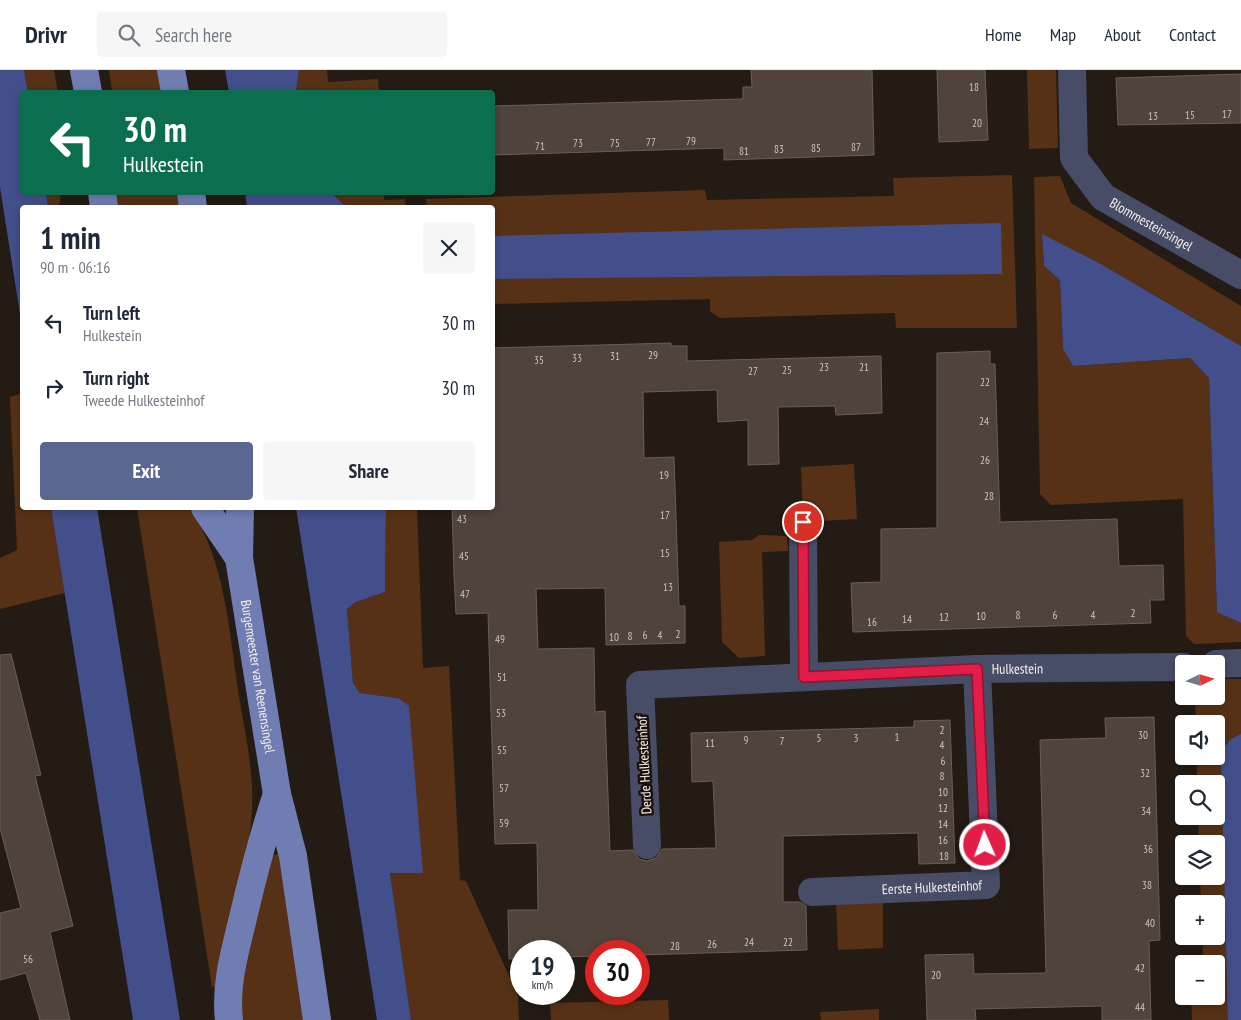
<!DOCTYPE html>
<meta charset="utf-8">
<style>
:root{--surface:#fff;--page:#f6f6f7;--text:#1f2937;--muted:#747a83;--line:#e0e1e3;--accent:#5a6790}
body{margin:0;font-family:"PT Sans Narrow",sans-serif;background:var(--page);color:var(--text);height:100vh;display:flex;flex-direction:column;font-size:19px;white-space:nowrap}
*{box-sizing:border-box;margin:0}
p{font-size:16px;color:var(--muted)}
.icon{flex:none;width:28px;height:28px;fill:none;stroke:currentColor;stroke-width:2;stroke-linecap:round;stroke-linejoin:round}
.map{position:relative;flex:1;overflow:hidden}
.side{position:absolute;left:20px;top:135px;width:475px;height:305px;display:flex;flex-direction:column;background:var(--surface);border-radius:5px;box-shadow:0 2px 8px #0003}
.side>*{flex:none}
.guide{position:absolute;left:20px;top:20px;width:475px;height:105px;border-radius:5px;box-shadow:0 2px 8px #0003;background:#0b6e4f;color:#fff;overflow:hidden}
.needle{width:32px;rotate:85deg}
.tools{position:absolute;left:1175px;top:585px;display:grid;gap:10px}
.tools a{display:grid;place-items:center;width:50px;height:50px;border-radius:5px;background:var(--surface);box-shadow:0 2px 8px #0003;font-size:25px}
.speed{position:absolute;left:510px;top:870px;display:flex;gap:10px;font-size:25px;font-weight:700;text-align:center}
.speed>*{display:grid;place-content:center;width:65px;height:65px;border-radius:50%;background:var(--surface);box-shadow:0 2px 8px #0003;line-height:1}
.speed small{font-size:12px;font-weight:400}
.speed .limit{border:8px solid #d22;background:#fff;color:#111}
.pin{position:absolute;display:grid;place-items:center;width:42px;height:42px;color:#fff;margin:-21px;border:2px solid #fff;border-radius:50%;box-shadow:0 1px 5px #0007}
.me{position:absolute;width:55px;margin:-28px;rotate:358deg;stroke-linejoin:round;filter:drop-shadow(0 0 4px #0008)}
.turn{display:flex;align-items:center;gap:18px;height:105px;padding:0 20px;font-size:22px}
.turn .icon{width:65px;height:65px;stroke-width:2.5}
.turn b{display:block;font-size:35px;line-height:42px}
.round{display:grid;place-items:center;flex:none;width:52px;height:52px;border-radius:5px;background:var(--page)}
.headline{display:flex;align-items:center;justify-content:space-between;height:85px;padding:0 20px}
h1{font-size:30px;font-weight:800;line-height:38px}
.primary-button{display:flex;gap:10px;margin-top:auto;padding:10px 20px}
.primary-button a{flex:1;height:58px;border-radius:5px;background:var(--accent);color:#fff;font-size:20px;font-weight:800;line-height:58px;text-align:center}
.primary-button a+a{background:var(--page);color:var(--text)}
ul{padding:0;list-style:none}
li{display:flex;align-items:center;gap:15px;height:65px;padding:0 20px}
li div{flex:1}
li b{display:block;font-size:19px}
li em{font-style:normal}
header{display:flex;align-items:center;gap:30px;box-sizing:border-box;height:70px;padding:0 25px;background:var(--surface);border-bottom:1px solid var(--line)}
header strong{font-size:24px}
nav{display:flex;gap:28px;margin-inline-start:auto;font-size:18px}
.search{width:350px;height:45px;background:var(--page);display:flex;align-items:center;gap:12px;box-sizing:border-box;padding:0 18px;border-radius:5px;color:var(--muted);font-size:19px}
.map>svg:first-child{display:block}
.green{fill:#563115}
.water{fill:#434f8a}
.building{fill:#4f433c;stroke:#6a5e56}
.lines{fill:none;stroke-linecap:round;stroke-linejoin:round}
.minor{stroke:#474d67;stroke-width:28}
.major{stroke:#707db2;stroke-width:28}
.route-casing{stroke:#92132f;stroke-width:12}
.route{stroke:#e11d48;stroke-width:9}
.labels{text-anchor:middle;stroke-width:5;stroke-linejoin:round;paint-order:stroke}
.number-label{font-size:11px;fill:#ccc3be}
.street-label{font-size:14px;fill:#f5eee9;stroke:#1b110b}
</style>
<header>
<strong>Drivr</strong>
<div class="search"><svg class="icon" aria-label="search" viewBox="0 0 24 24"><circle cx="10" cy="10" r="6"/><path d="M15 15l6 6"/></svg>Search here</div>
<nav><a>Home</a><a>Map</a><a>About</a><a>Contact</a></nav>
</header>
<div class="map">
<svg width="1241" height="950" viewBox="0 0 1241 950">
<rect width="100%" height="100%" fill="#241b14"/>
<path class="green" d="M24,0H54L58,22H28Z
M109,0H159L163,22H112Z
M299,0H327L328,12L378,9L379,22H296Z
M1027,0H1056L1058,78L1029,79Z
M1012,105L1017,258H896L895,243L720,248L710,241V229L493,234L492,138L427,137L426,129L705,120L707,130L894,126L893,108Z
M1060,106L1071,133L1241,236V276L1101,194L1042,165L1044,196L1060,210L1063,279L1073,296L1190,288L1209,308L1217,541L1241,553V572L1194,574L1186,566L1183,429L1051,435L1040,424L1034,107Z
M46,123H61L59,137H48Z
M114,123H179L182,137H116Z
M332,123H384V130L405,129L406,137H346Z
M22,323V438H51L65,523L0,539V488L17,480L10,327Z
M854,394L857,449L803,452L801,397Z
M137,438H190C226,492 229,563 239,626C245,663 254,701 252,739C249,799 229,859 215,916L212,917Z
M386,438H417L423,598L449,596L460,810L466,811L518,926L519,950H411L390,803H422L398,628L360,623L353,613L347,539L356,532L385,522Z
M759,465L787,466L788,481L762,482L765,586L739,588L722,572L719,472L752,470Z
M1216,609H1241V950H1192L1191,926H1216V894H1194L1203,885L1202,866H1216V834H1201L1200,806H1216V774H1199L1198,746H1216V714H1197V686H1216V654H1196L1195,626H1216Z
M284,783L310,950H242V895L268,786Z
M883,833V878L838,880L836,834Z
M668,930L669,950H551L550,933Z
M879,939V950H821L820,942Z"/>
<path class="water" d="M0,0H24L28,22H22V122L46,123L48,137L22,138V257L0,117Z
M225,0H299L296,22H229Z
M245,123H332L346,137H247Z
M1001,153L1002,204L493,209V166Z
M1042,164L1101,194L1241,276V553L1217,542L1209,308L1190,288L1073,296L1063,279L1060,210L1044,196Z
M51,438H97L180,950H133Z
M296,438H386L385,522L356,532L347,539L353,613L360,623L398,628L409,636L423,803H390L411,950H377Z
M1241,664V950H1228L1221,681L1231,669Z"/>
<path class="building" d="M751,0H872L874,85L724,90V78L492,85V36L743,29V17H752Z
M937,0H985L988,70L939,72Z
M1241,4V53L1118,55L1116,8Z
M671,273V276H687V291L881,286L882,343L836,345L835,336L778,337L779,394L748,395V350L718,352L717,320L643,322L644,388L674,387L679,536H685V573L606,575L605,518L536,519L538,579L594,578L595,642L605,641L610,781L633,780L639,789L647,791L656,788L662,779L716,778L713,711L692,712L691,663L914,657V651L950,650L955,793L919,794L918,763L783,766V832H800L806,836L807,880L639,885V881H596V886L564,887V881H521V888L509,889L508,840H538L537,773L495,774L488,543L456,544L454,505L452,438H492V278Z
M990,281V294H995L1000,452L1117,449L1119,496L1163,495L1164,530H1150L1151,553L853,562L851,513L881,512V459L937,458V283Z
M11,584L41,705L35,706L73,856L50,862L70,950H40L26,903L0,910V843L21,838L0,758V585Z
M1154,647L1160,870L1149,871L1151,950H1102V936L975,939L976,950H927L925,885L973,884L974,904L1046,903L1040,670L1106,668L1105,648Z"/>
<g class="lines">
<g class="minor">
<path id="s1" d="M1072,0L1074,88L1103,127L1241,205"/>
<path d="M803,452L804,607"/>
<path d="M1216,594L1241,593"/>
<path id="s2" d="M647,775L640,615L977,599L1184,597"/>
<path id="s3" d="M812,822L986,815L977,599"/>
</g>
<g class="major">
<path d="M84,0L88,22"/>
<path d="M171,0L175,22"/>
<path d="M102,122L104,138"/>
<path d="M191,122L193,138"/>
<path d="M205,438L239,488"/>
<path id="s4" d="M240,438L239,488L277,724L293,786L317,950"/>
<path d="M229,950C225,916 234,885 242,852C252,809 263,766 277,724"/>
</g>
</g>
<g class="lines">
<g class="route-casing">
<path id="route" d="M803,452L804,607L977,599L985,775"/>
</g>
<use href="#route" class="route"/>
</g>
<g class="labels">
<g class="number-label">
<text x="974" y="21">18</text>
<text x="1227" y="48">17</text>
<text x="1190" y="49">15</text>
<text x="1153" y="50">13</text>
<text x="977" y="57">20</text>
<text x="691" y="75">79</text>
<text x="651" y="76">77</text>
<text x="578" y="77">73</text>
<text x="615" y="77">75</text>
<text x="540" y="80">71</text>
<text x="856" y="81">87</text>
<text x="816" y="82">85</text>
<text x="779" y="83">83</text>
<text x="744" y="85">81</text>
<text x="653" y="289">29</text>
<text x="615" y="290">31</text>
<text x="577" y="292">33</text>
<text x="539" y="294">35</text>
<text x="824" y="301">23</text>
<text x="864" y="301">21</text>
<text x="787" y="304">25</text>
<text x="753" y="305">27</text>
<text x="985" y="316">22</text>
<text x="984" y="355">24</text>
<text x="985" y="394">26</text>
<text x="664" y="409">19</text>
<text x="989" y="430">28</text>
<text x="665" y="449">17</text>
<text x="462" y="453">43</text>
<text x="665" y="487">15</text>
<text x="464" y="490">45</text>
<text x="668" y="521">13</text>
<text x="465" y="528">47</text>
<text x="1133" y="547">2</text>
<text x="1018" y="549">8</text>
<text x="1055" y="549">6</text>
<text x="1093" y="549">4</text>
<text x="981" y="550">10</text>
<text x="944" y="551">12</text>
<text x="907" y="553">14</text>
<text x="872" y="556">16</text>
<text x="678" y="568">2</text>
<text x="645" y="569">6</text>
<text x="660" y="569">4</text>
<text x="630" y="570">8</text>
<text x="614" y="571">10</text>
<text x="500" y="573">49</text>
<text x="502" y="611">51</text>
<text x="501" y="647">53</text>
<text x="942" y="664">2</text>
<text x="1143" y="669">30</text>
<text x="897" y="671">1</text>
<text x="819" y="672">5</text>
<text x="856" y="672">3</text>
<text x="746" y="674">9</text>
<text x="782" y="675">7</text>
<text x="710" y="677">11</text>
<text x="942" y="679">4</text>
<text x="502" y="684">55</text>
<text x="943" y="695">6</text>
<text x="1145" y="707">32</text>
<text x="942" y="710">8</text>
<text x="504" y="722">57</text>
<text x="943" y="726">10</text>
<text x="943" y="742">12</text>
<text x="1146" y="745">34</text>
<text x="504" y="757">59</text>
<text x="943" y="758">14</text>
<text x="943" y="774">16</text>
<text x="1148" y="783">36</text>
<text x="944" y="790">18</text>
<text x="1147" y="819">38</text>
<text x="1150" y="857">40</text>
<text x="749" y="876">24</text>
<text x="788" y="876">22</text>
<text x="712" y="878">26</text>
<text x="675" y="880">28</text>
<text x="28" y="893">56</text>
<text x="1140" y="902">42</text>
<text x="936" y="909">20</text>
<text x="1140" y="941">44</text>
</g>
<g class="street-label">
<text dy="5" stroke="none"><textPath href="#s1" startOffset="192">Blommesteinsingel</textPath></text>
<text dy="5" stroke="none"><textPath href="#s2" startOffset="538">Hulkestein</textPath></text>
<text dy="5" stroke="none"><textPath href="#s4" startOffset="170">Burgemeester van Reenensingel</textPath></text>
<text transform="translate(644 695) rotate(-93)" y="5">Derde Hulkesteinhof</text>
<text dy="5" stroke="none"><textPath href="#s3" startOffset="120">Eerste Hulkesteinhof</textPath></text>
</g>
</g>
</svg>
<div class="tools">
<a><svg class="needle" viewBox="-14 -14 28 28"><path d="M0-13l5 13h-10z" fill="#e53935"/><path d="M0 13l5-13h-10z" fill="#747a83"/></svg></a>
<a><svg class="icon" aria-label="sound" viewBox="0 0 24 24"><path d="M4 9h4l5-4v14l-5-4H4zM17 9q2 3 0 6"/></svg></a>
<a><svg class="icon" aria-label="search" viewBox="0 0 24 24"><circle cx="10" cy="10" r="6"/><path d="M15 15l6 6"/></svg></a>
<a><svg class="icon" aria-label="layers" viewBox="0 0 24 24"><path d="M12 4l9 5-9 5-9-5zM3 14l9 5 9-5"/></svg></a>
<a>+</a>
<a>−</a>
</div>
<div class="speed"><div>19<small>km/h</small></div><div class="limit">30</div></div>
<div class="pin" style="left:803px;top:452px;background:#d93025"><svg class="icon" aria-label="arrive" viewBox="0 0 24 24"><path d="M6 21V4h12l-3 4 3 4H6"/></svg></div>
<svg class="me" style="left:985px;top:775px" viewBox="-20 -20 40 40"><circle r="17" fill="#e11d48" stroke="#fff" stroke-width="3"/><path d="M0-11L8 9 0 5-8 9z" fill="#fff"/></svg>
<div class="guide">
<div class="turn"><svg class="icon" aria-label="left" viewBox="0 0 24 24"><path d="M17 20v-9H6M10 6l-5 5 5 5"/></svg><div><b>30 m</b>Hulkestein</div></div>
</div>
<section class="side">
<div class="headline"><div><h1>1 min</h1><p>90 m · 06:16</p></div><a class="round"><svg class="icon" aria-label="close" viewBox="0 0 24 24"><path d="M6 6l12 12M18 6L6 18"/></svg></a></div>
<ul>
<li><svg class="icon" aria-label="left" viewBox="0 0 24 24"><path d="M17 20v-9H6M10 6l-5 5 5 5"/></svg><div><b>Turn left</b><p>Hulkestein</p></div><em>30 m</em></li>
<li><svg class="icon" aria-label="right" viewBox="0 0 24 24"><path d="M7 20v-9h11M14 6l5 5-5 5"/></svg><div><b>Turn right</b><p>Tweede Hulkesteinhof</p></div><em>30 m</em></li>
</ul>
<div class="primary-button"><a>Exit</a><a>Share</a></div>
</section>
</div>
